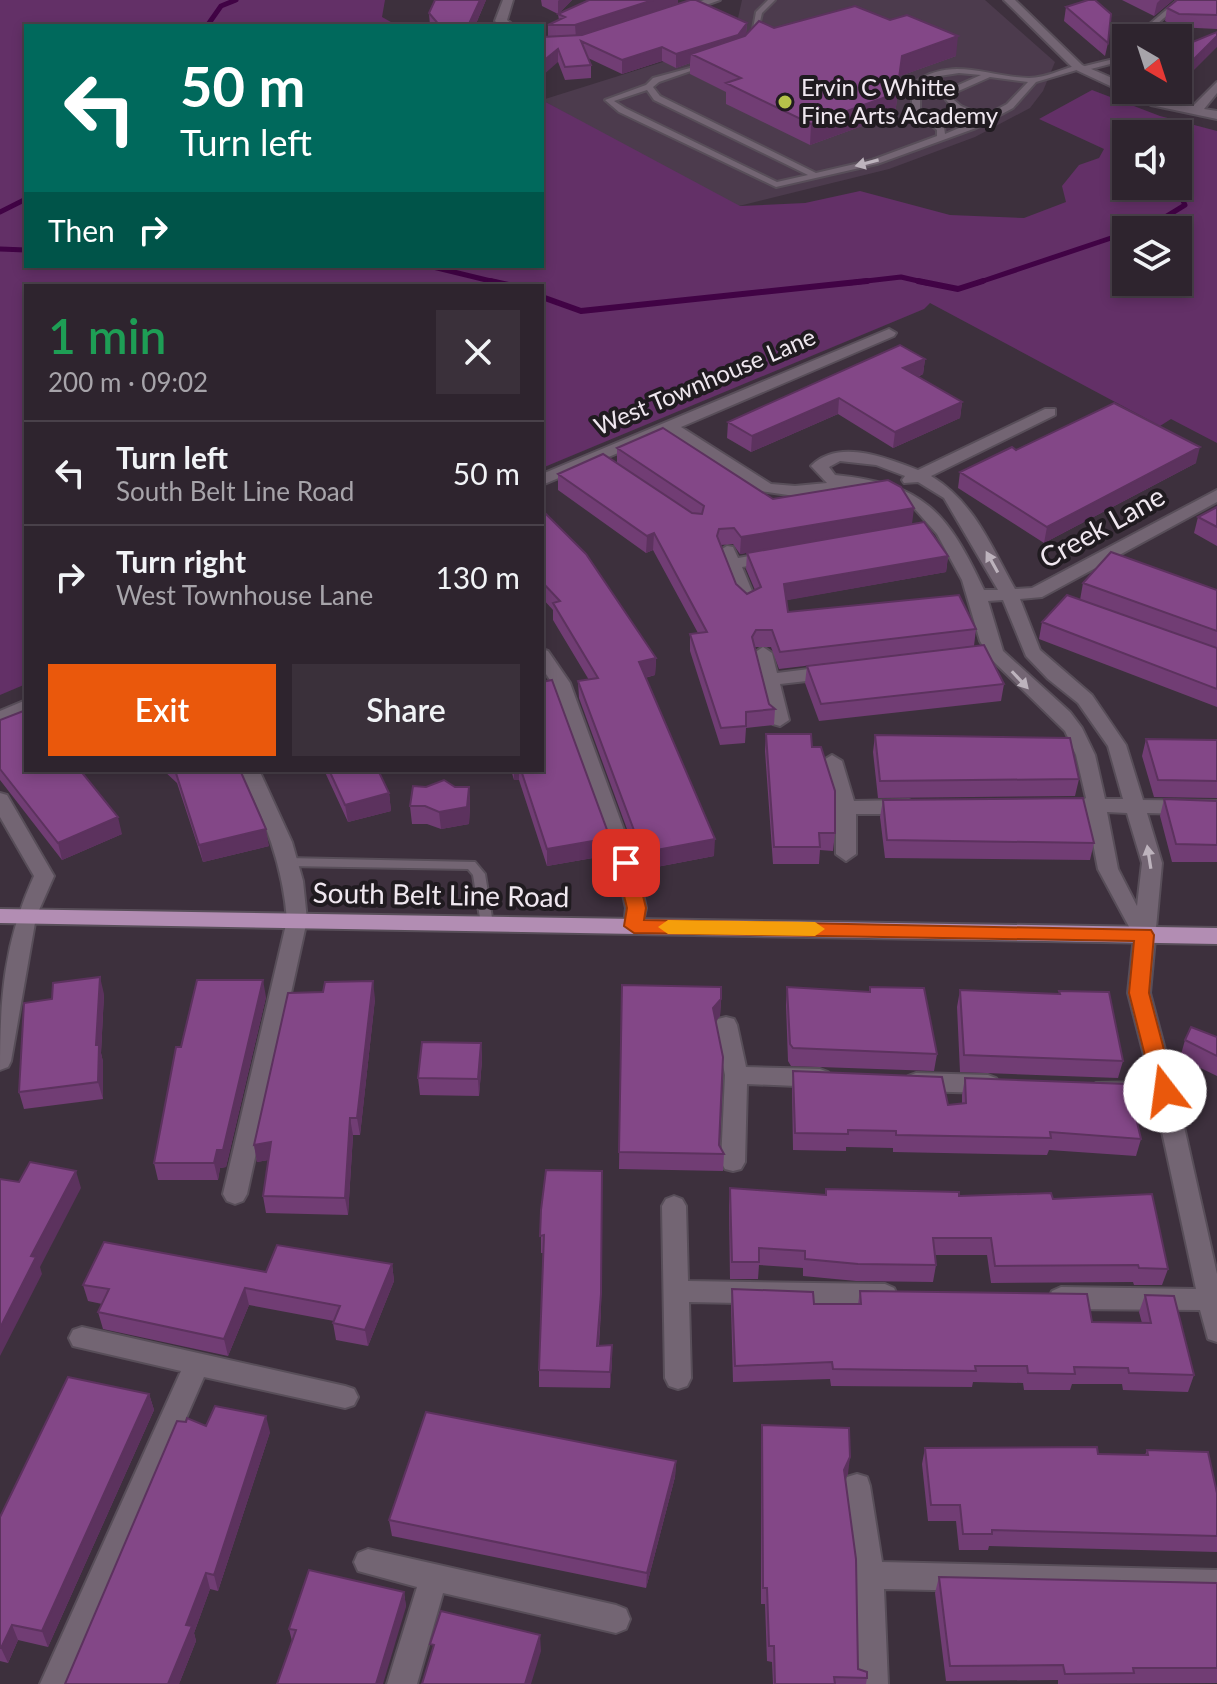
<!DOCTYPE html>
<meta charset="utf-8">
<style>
:root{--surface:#2e242e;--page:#3a303a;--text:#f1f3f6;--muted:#a7a4aa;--line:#49414a;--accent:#ea580c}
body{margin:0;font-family:Lato,sans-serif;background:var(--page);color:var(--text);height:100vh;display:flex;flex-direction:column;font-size:30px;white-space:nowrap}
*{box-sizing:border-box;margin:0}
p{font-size:26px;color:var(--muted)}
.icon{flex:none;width:44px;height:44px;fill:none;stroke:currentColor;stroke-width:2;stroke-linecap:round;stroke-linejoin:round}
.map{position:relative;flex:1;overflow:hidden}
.panel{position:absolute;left:24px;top:284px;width:520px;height:488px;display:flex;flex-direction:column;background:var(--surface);border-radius:0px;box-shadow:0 4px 12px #0003,0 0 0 2px var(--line)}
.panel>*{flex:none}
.guide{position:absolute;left:24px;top:24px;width:520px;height:244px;border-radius:0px;box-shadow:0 4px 12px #0003,0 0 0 2px var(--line);background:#00695c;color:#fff;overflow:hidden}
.needle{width:52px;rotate:141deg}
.controls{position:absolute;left:1112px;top:24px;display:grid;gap:16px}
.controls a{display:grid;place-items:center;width:80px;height:80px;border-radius:0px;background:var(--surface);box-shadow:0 4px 12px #0003,0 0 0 2px var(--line);font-size:40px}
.pin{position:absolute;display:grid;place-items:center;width:68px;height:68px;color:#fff;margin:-34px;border-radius:16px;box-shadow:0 4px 12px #0006}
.me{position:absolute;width:88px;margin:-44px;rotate:345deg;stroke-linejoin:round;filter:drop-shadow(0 0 6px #0008)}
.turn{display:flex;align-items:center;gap:28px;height:168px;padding:0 24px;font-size:36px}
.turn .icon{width:104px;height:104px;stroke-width:2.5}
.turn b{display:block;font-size:56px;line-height:68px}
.then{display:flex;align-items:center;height:76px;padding:0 24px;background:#0003;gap:16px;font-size:30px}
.round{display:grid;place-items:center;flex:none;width:84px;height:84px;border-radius:0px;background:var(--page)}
.head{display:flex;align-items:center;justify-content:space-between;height:136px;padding:0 24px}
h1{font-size:48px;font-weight:600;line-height:60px;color:#1e9e55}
.button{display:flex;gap:16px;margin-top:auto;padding:16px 24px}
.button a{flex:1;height:92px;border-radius:0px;background:var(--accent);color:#fff;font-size:32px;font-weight:600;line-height:92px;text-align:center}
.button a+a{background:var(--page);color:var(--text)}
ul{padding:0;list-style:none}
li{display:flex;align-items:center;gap:24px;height:104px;padding:0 24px;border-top:2px solid var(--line)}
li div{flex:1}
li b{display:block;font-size:30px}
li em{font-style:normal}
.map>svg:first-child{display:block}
.built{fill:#4c3b4d}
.green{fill:#633067;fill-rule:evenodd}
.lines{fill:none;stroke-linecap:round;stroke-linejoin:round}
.stream-far1{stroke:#410345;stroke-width:5}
.stream{stroke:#410345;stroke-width:6}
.lane-casing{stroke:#584e59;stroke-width:4}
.street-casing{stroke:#584e59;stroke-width:4}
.primary-casing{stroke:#584e59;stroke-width:4}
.lane{fill:#736573;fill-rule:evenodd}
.street{fill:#736573;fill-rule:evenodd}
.primary{fill:#b28db3;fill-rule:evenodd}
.wall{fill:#713d74}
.shaded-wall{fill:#5c325e}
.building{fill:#834787;stroke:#5c325e;stroke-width:2}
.oneway{fill:#bdb3bd}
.route{fill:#ea580c;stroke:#983908;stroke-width:2}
.slow{fill:#f59e0b}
.poi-dot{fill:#b5c24a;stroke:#201b20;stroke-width:3}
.labels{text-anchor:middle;stroke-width:8;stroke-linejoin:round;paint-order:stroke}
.far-poi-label{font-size:24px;fill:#efe7ef;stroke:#201b20;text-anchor:start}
.far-street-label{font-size:24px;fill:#efe7ef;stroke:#201b20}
.street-label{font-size:28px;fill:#efe7ef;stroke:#201b20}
</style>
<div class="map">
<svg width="1217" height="1684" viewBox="0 0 1217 1684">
<rect width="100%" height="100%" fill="#3d303d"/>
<path class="built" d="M742,0H985L1055,62L1043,91L1030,108L975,137L889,169L735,207L542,100L733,40Z"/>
<path class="green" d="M0,0H385L382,17L398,26H26V266H542V100L740,206L805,203L860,191L950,215L1024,218L1066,202L1062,186L1079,165L1099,158L1104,149L1039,119L1092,90L1160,116L1217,131V443L1171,419L1160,426L930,303L924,309L542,468V286H26V684L0,695ZM1178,134V186H1126V134ZM1126,230H1178V282H1126Z"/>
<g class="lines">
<path class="stream-far1" d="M207,26L221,6L236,0
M0,212L26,199
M1135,230L1154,224L1185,205L1176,186
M0,249L26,250
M429,266L499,283
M849,283L901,277L927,283
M977,283L1126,233"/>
<path class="stream" d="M490,281L513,286
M918,281L958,289L983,281
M542,297L581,311L867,281"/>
<g class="lane-casing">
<path id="lane" d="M768,0H775L762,13L756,39L751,40L756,12Z
M1178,0H1185L1150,30L1149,38H1143L1145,28Z
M1126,56V60L1083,71L1080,69L1036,82L1013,108L976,128L877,164L776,187L619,112L605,100L646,85L653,78L705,64V66L659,82L653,87L660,96L816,173L872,160L937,136V130L912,110V84C951,55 987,77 1029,78C1046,78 1062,69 1078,65L1081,67ZM959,73L981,75L947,90L946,100L955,110L980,119L945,134L944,127L920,109V85L933,77ZM990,77L1028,82L1007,104L985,116L961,106L954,100V93ZM647,90L654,100L808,175L777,182L625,108L614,101Z
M287,858L475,862L485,874L493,924L491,927H483L481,924L473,875L468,869L287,866L281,862Z"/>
</g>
<g class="street-casing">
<path id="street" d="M503,0H513L507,20L514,26H501L495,21Z
M704,0H720L681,14L675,11Z
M1004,0H1015L1082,65L1126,84V90C1144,90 1173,102 1193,106L1217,82V93L1204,109L1217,111V119L1151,105L1074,69Z
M889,329L896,333L894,336L681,427L771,484L795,486L827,483L811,466C839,438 886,458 918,470L1045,409H1055V415L931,476C975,503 990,545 1015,589L1032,588L1217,490V502L1042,597L1020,599L1040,650L1092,695L1126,745L1143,800L1217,801V815L1147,813L1162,863L1150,993L1176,1091L1217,1274V1342L1208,1339L1200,1310L1061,1309L1052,1305L1049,1298L1052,1291L1061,1287L1196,1289L1155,1099L1104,1098L1096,1095L1093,1089L1096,1083L1151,1082L1128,993L1134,936L1098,869L1087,812L1078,810L1075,805L1086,798L1076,755L1065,731L990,658L980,641L962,580L937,534L914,508L884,492L854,486L846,491L795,496L761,491L668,432L542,485V474ZM840,461L876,465L905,476L902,480L904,483L918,482L944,498L998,590H984C947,511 924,484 835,475L829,467ZM1003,600L1026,656L1048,679L1078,703L1108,746L1123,799H1105L1095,755L1082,728L1070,712L1003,651L988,601ZM1107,812L1127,813L1142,863L1137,906L1118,869Z
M727,546L733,547L738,558L773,552L781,557L779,561L742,567L757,603L754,607H742L719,551Z
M763,647L772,653L777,673L833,666L842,672L833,678L780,684L789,720L780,726L773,724L754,653Z
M542,649L548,651L570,683L636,863L646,908L641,931H627L624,926L626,908L616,863L552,683L542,668Z
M26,700V713L0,724V711Z
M832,755L842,761L854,801L909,800L919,807L909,814H856V854L846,861L836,854V808L822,761Z
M239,770H259L292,842L303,881L307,920L247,1194L243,1201L235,1204L227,1201L223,1194L287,920C283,866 265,818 239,770Z
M0,793L7,795L54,876L36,917L11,1061L8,1067L0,1070C0,998 4,942 34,876L0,817Z
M726,1017L734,1019L737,1025L746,1067L820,1069L828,1072L831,1078L828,1084L820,1087L747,1084L745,1162L741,1169L733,1171L725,1169L721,1162L725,1075L715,1025L718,1019Z
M916,1073L988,1075L996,1078L999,1084L996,1090L988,1093L916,1091L908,1088L905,1082L908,1076Z
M674,1196L682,1199L686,1206L688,1281L885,1284L894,1288L897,1295L894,1302L885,1306L689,1302L691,1378L687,1386L678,1389L669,1386L665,1378L662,1206L666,1199Z
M82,1327L345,1386L354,1389L358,1397L354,1405L345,1408L204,1377L70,1684H40L181,1371L73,1346L69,1338L73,1330Z
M857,1474L867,1477L870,1486L882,1562L1217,1570V1596L884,1589L888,1684H858L856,1575L844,1486L847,1477Z
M368,1549L616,1605L626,1609L630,1619L626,1629L616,1633L443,1593L417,1684H387L417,1587L358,1571L354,1562L358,1553Z"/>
</g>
<g class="primary-casing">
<path id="primary" d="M0,909L1217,928V944L0,923Z"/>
</g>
<use href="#lane" class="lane"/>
<use href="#street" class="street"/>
<use href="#primary" class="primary"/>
</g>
<path class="wall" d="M435,0H486L475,26H430L429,13Z
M541,0H572L558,14L542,6Z
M589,0H678V4L747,23L746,34L774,28L956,56L900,76L895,114L810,145L726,104V92L690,74V63L676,68L662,61L622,74L588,58L591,65V78L565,80L548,36V25L559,20L558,14Z
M1122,0H1173L1154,16Z
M1217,0V29L1176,27L1165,21L1167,8Z
M1066,7L1108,43L1105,56L1064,21Z
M925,359L923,374L918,377L962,402L960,418L893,448L838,414L751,452L727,438L728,422Z
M617,448L773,499L912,524L740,554L733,544L721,545L736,584L747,594L755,590L746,569L747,553L948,556L946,572L786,600L788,612L976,629L974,646L779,669L771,647H755L769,704L775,709L774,725L746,728L745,743L720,745L690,651V634L698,633L653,550L646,553L558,490V474L617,463Z
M1016,450L1196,463L1044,543L958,488L960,472Z
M1217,507V546L1194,533L1198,517Z
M542,510L656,658L655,675L645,678L714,856L646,869L639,850L635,851L579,698L578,681L589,680L553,620V610L542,598Z
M1083,583L1217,590V707L1039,639L1042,622L1080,600Z
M807,666L1004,684L1001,701L819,721L805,683Z
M0,720L122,834L62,860L0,780Z
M766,734L812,747L835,833L833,851L820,850L819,864H773L765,751Z
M875,735L1079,779L1075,796L878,798L873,752Z
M1146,739L1217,740V798L1154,797L1142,756Z
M163,770H240L269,846L203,862L177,783Z
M324,770H378L389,793L391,811L348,822Z
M511,770H542L610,838V855L547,866L519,780H514Z
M455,787H469L470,804L469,824L441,829L427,824H412L410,806Z
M1164,799L1217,801V862H1172L1160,816Z
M883,800L1094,843L1090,860L885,858L880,817Z
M622,985L721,999L720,1016L716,1021L719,1145L724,1154L723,1171L619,1169Z
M787,987L869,992L870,987L937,1054L934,1071L791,1066L788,1061L786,1005Z
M960,990L1059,994V991L1123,1061L1118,1078L960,1072L957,1007Z
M104,994L101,1053L103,1062V1099L24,1109L19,1092Z
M266,997L226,1167L220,1168L218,1180H158L154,1163L181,1047Z
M375,999L360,1135H353L348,1215L266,1213L263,1196L268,1160L257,1162L254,1145Z
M1217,1037V1076L1180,1058L1185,1040Z
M481,1043L482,1060L479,1096L420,1095L418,1078Z
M793,1071L948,1105L962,1104V1095L965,1078L1141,1139L1136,1156L1049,1150L1047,1155L893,1152V1148L846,1147V1151L793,1150L792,1089Z
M730,1188L825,1195L826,1189L959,1196L1053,1199L1168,1269L1162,1285H1134L1133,1282L991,1283L987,1255H935L936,1265L933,1282L856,1281L803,1276V1268L759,1265L758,1279H730L729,1205Z
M541,1210L601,1311L599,1346L612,1362L610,1388L539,1387V1370L543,1253H541Z
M392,1264L394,1281L368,1346L336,1340L333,1323L334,1321L249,1305L228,1356L103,1329L98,1312L102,1304L88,1301L83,1285Z
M732,1289L814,1304H858L860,1291L1092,1322L1142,1323L1139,1312L1145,1295L1194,1375L1188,1392L1123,1390L1122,1384H1072L1070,1390H1024L1023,1383L973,1382L972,1387L831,1386L830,1379L733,1382L731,1306Z
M149,1394L154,1410L48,1647L18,1640L8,1663L0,1661V1517Z
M762,1425L848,1474L845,1479L858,1669L867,1678L866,1684H773L772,1662L767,1661L765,1604H761V1441Z
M206,1426L270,1432L218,1591L210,1589L194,1633L196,1641L179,1684Z
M925,1448L1145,1455L1147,1450L1217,1493V1552L989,1546L988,1550H959L956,1521H928L922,1464Z
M676,1461L675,1477L646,1588L392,1536L389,1520Z
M939,1577L1217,1583V1683L1058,1684V1680L946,1681L935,1593Z
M404,1592L406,1607L292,1641L289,1629Z"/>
<path class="shaded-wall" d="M480,0H486L475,26H468Z
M559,0H572L558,14V1Z
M653,0H678V5L576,38L575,25Z
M1160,0H1173L1154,16L1157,3Z
M747,23L746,36L691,54L690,63L676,68V54Z
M958,36L956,56L900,76L895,114L810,145L811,124L902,56Z
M1217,36V47L1184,80L1178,83V70Z
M662,47V61L622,74V60Z
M558,49V62L542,76V62Z
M925,359L923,374L901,384L903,368Z
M839,398L838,414L751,452L752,436Z
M962,402L960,418L893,448L895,432Z
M1200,447L1196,463L1044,543L1047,527Z
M914,508L912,524L740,554L741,537Z
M654,533L653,550L646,553L647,536Z
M948,556L946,572L783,601L784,584Z
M656,658L655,675L639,679V662Z
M514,770H519V780H514Z
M469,787L470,804L469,824L441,829L439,812Z
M389,793L391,811L348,822L345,805Z
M118,817L122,834L62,860L58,843Z
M266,829L269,846L203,862L199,845Z
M635,833H639V850L635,851Z
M610,838V855L547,866V849Z
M715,839L714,856L646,869V852Z
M100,977L104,994L101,1053L103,1062V1099L98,1082L96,1045Z
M263,980L266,997L226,1167L220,1168L218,1180L214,1163L217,1150Z
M373,981L375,999L360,1135L357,1118Z
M721,999L720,1016L712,1026L713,1008Z
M481,1043L482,1060L479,1096L478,1079Z
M350,1118L353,1135L348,1215L345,1198Z
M271,1142L274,1159L257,1162L254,1145Z
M76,1171L81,1188L40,1267L42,1274L0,1356V1328L31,1256Z
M602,1171L601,1311L597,1362Z
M392,1264L394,1281L368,1346L365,1330Z
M245,1288L249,1305L228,1356L224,1339Z
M612,1345V1362L610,1388V1372Z
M149,1394L154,1410L48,1647L42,1631Z
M266,1416L270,1432L218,1591L214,1575Z
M850,1457L848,1474L841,1486L844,1470Z
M676,1461L675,1477L646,1588L647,1573Z
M206,1573L210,1589L194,1633L196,1641L179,1684H168L186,1625Z
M404,1592L406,1607L383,1684H376Z
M12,1625L18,1640L8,1663L1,1648Z
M540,1635L541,1651L531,1684H525Z"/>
<path class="building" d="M435,0H480L468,26H440L429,13Z
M589,0H653L575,25H548L565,17L558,14Z
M690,0H696L747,23L738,35L676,54L662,47L622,60L581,41L591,65L565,67L558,49L542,62V37L582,35Z
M1088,0H1095L1111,14L1108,43L1066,7Z
M1177,0H1217V15L1179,14L1167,8Z
M855,6L890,20L907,15L958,36L902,56L897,93L811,124L726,83L741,78L691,54L745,36L759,21L774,28Z
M1217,32V36L1187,66L1178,70V48Z
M900,345L925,359L903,368L962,402L895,432L839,398L752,436L728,422Z
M1114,403L1200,447L1047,527L960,472L1012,447L1016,450Z
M663,428L773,499L888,480L901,487L914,508L741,537L734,528L719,529L717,536L736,584L747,594L761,587L747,553L924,522L948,556L784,584L788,612L959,595L976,629L780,652L772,630H756L752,637L769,704L775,709L746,712V726L721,728L690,634L707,632L654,533L647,536L558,474L603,454L692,513L702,514L704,506L617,448Z
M1217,507V527L1198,517Z
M542,510L586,554L656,658L639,662L715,839L646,852L639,833H635L578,681L598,678L553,603L560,601L542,582Z
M1111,552L1217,590V631L1083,583Z
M1067,595L1217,648V689L1042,622Z
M984,645L1004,684L821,704L807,666Z
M552,680L610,838L547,849L521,770H542V682Z
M26,710V770H80L118,817L58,843L0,769V720Z
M766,734H811L812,747H821L835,791V833H819L820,847H774Z
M875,735L1070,738L1079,779L880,781Z
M1146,739L1217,740V781L1158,780Z
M175,770H240L266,829L199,845Z
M329,770H378L389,793L345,805Z
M444,780L455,787H469L467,807L439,812L425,806H410L413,786L426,787Z
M1083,798L1094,843L887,840L883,800Z
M1164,799L1217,801V845L1176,844Z
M100,977L96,1045H99L98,1082L19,1092L24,1003L52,999L53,983Z
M197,980H263L223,1150H217L214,1163H154L176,1047H181Z
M373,981L357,1118H350L345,1198L263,1196L271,1142L254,1145L288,993L323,992L325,982Z
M622,985L721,987V999L713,1008L723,1057L719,1145L724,1154L619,1152Z
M787,987L870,992V987L924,988L937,1054L793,1048L790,1044Z
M960,990L1060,994L1059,991L1109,992L1123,1061L964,1055Z
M1191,1027L1217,1037V1056L1185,1040Z
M422,1042L481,1043L478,1079L418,1078Z
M793,1071L942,1077L948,1105L966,1103L965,1078L1128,1084L1141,1139L1050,1132L1051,1138L896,1135V1131L848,1130V1134L795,1133Z
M30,1162L76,1171L31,1256L36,1257L0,1328V1179L19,1182Z
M546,1170L602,1171L601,1294L597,1346L612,1345L610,1372L539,1370L544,1235L540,1236L541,1210Z
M730,1188L826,1195V1189L959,1192V1196L1051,1193L1053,1199L1152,1194L1168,1269L1139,1268L1138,1265L995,1266L991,1238H933L936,1265L858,1264L805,1259V1251L759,1248V1262H732Z
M104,1242L266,1272L277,1245L392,1264L365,1330L333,1323L340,1306L245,1288L224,1339L98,1312L109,1289L83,1285Z
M732,1289L813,1292L814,1304H861L860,1291L1087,1294L1092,1322L1151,1323L1145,1295L1174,1296L1194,1375L1129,1373L1128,1368L1074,1367L1075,1374L1028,1373L1027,1366H975L976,1371L833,1369L832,1362L735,1366Z
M68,1377L149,1394L42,1631L12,1625L1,1648H0V1517Z
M215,1406L266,1416L214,1575L206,1573L186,1625L192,1626L168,1684H65L177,1421L186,1422L187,1418L206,1426Z
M426,1412L676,1461L647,1573L389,1520Z
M762,1425L849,1428L850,1457L844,1470L856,1559L858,1669L867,1672V1678L834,1677L835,1684H775L774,1646H769L767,1588H763Z
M1097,1447L1098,1454L1148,1455L1147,1450L1208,1452L1217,1493V1536L992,1530V1534H963L960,1505H931L925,1448Z
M309,1570L404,1592L376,1684H277L296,1630L289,1629Z
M939,1577L1217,1583V1668H1133L1134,1673L1065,1674L1063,1665L950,1666Z
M441,1611L540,1635L525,1684H422L434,1645L430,1644Z"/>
<defs><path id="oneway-solid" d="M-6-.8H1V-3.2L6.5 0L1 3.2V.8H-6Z" transform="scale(2)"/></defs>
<g class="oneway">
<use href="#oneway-solid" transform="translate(867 163) rotate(165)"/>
<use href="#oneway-solid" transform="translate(992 562) rotate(-119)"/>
<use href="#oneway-solid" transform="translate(1020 680) rotate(47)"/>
<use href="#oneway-solid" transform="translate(1149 857) rotate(-99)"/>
</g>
<path class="route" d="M626,857L635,863L646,908L644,920L1151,930L1154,935L1149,993L1175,1091L1165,1099L1154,1091L1129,993L1134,941L634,933L624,926L627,908L616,863Z"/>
<path class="slow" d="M668,920L815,922L825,929L815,936L668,934L658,927Z"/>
<circle class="poi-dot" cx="785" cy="102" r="8"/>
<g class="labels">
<g class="far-poi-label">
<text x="801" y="96">Ervin C Whitte<tspan x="801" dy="28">Fine Arts Academy</tspan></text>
</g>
<g class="far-street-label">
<text transform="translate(705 382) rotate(-23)" y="8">West Townhouse Lane</text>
</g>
<g class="street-label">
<text transform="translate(1102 527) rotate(-29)" y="10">Creek Lane</text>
<text transform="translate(441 895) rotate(1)" y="10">South Belt Line Road</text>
</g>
</g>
</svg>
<div class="controls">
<a><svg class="needle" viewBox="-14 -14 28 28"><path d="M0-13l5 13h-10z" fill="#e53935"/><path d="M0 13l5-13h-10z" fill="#a7a4aa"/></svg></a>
<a><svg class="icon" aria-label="sound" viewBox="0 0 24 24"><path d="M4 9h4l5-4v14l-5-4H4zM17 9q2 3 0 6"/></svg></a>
<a><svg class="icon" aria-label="layers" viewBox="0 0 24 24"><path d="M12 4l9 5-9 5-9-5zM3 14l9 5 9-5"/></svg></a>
</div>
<div class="pin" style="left:626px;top:863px;background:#d93025"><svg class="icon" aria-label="arrive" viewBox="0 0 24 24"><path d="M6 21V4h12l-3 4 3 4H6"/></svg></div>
<svg class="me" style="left:1165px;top:1091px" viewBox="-20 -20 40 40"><circle r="19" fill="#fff"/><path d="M0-13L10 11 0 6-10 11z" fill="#ea580c"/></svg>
<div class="guide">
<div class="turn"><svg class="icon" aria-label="left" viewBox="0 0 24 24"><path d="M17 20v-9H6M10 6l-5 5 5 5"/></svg><div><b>50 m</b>Turn left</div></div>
<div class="then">Then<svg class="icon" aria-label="right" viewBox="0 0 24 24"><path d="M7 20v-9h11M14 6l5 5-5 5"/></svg></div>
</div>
<section class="panel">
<div class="head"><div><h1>1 min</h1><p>200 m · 09:02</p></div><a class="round"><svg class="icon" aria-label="close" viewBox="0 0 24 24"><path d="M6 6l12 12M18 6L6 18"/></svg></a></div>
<ul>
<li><svg class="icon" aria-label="left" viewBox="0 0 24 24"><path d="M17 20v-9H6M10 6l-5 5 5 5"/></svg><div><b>Turn left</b><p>South Belt Line Road</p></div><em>50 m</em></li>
<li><svg class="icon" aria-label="right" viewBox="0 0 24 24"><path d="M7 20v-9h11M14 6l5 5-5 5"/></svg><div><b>Turn right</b><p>West Townhouse Lane</p></div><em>130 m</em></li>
</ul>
<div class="button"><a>Exit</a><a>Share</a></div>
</section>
</div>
